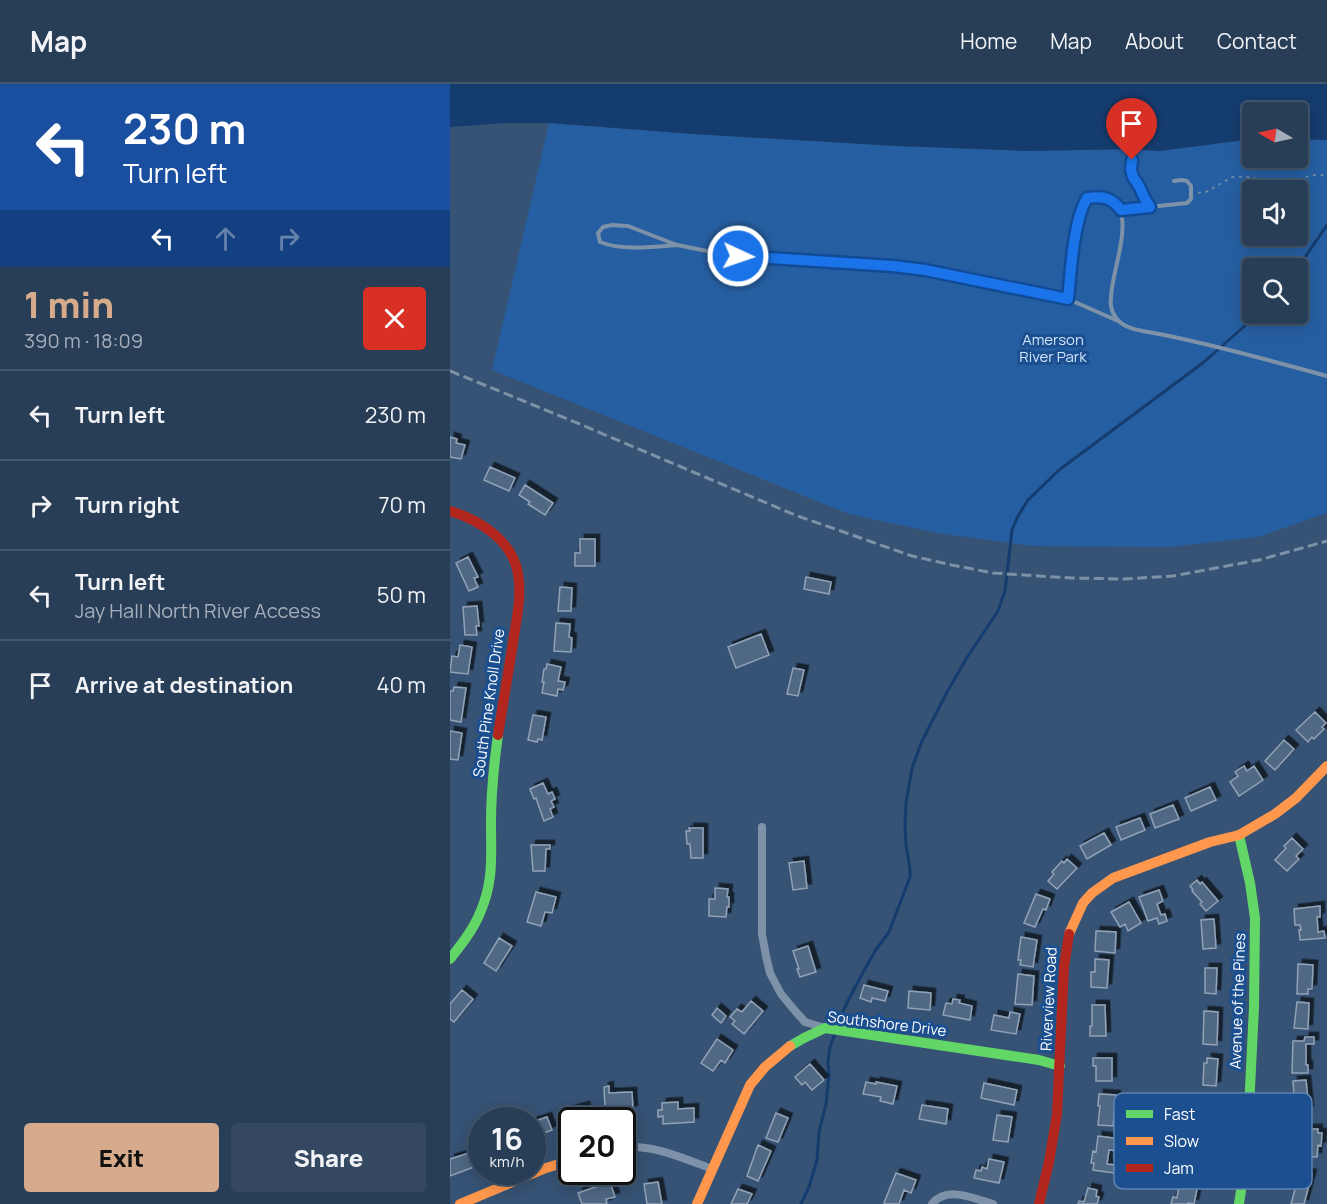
<!DOCTYPE html>
<meta charset="utf-8">
<style>
:root{--surface:#283e57;--page:#344961;--text:#f1f3f6;--muted:#a5aeba;--line:#44576d;--accent:#d6ab8b}
body{margin:0;font-family:Manrope,sans-serif;background:var(--page);color:var(--text);height:100vh;display:flex;flex-direction:column;font-size:22px;white-space:nowrap}
*{box-sizing:border-box;margin:0}
p{font-size:20px;color:var(--muted)}
.icon{flex:none;width:33px;height:33px;fill:none;stroke:currentColor;stroke-width:2;stroke-linecap:round;stroke-linejoin:round}
.map{position:relative;flex:1;overflow:hidden}
.sheet{display:flex;flex-direction:column;background:var(--surface);width:450px}
.sheet>*{flex:none}
.banner{background:#1a4fa0;color:#fff;overflow:hidden}
.needle{width:39px;rotate:279deg}
.fabs{position:absolute;left:792px;top:18px;display:grid;gap:12px}
.fabs a{display:grid;place-items:center;width:66px;height:66px;border-radius:6px;background:var(--surface);box-shadow:0 3px 15px #0003,0 0 0 2px var(--line);font-size:30px}
.speed{position:absolute;left:18px;top:1023px;display:flex;gap:12px;font-size:30px;font-weight:700;text-align:center}
.speed>*{display:grid;place-content:center;width:78px;height:78px;border-radius:50%;background:var(--surface);box-shadow:0 3px 15px #0003,0 0 0 2px var(--line);line-height:1}
.speed small{font-size:15px;font-weight:400}
.speed .limit{border:3px solid #111;border-radius:9px;background:#fff;color:#111}
.pin{position:absolute;display:grid;place-items:center;width:51px;height:51px;color:#fff;margin:-62px -26px;border-radius:50% 50% 50% 0;rotate:-45deg;box-shadow:0 0 6px #0007}
.pin .icon{rotate:45deg}
.me{position:absolute;width:66px;margin:-33px;rotate:93deg;stroke-linejoin:round;filter:drop-shadow(0 0 4px #0008)}
.turn{display:flex;align-items:center;gap:21px;height:126px;padding:0 24px;font-size:27px}
.turn .icon{width:78px;height:78px;stroke-width:2.5}
.turn b{display:block;font-size:42px;line-height:51px}
.lanes{display:flex;align-items:center;height:57px;padding:0 24px;background:#0003;justify-content:center;gap:30px;direction:ltr}
.lanes .off{opacity:.35}
.round{display:grid;place-items:center;flex:none;width:63px;height:63px;border-radius:6px;background:var(--page)}
.overview{display:flex;align-items:center;justify-content:space-between;height:102px;padding:0 24px}
h1{font-size:36px;font-weight:800;line-height:45px;color:var(--accent)}
.primary-button{display:flex;gap:12px;margin-top:auto;padding:12px 24px}
.primary-button a{flex:1;height:69px;border-radius:6px;background:var(--accent);color:#111;font-size:24px;font-weight:800;line-height:69px;text-align:center}
.primary-button a+a{background:var(--page);color:var(--text)}
ul{padding:0;list-style:none}
li{display:flex;align-items:center;gap:18px;height:90px;padding:0 24px;border-top:2px solid var(--line)}
li div{flex:1}
li b{display:block;font-size:22px}
li em{font-style:normal}
header{display:flex;align-items:center;gap:36px;box-sizing:border-box;height:84px;padding:0 30px;background:var(--surface);border-bottom:2px solid var(--line)}
header strong{font-size:28px}
nav{display:flex;gap:33px;margin-inline-start:auto;font-size:21px}
main{display:flex;flex:1;min-height:0}
.map>svg:first-child{display:block}
.green{fill:#265fa1;fill-rule:evenodd}
.water{fill:#153c6e}
.lines{fill:none;stroke-linecap:round;stroke-linejoin:round}
.stream{stroke:#153c6e;stroke-width:3}
.building{fill:#506783;stroke:#92a2b6;stroke-width:1.5;filter:url(#shadow)}
.path{stroke:#7d92a8;stroke-width:1.5;stroke-dasharray:3 4.5;stroke-linecap:butt}
.lane{stroke:#7d92a8;stroke-width:4}
.street{stroke:#7d92a8;stroke-width:8}
.fast{stroke:#63d668;stroke-width:10}
.slow{stroke:#ff974d;stroke-width:10}
.jam{stroke:#b3261e;stroke-width:10}
.rail{stroke:#7e92a7;stroke-width:3;stroke-dasharray:10 4.5;stroke-linecap:butt}
.route-casing{stroke:#114b97;stroke-width:15}
.route{stroke:#1a73e8;stroke-width:10}
.labels{text-anchor:middle;stroke-width:6;stroke-linejoin:round;paint-order:stroke}
.park-label{font-size:15px;fill:#cfe3fa;stroke:#1b4f8f}
.street-label{font-size:15px;fill:#fff;stroke:#1b4f8f}
.key{fill:#1b4f8f;stroke:#5f84b1;stroke-width:1.5}
.key-label{font-size:16px;fill:#fff}
</style>
<header>
<strong>Map</strong>
<nav><a>Home</a><a>Map</a><a>About</a><a>Contact</a></nav>
</header>
<main>
<section class="sheet">
<div class="banner">
<div class="turn"><svg class="icon" aria-label="left" viewBox="0 0 24 24"><path d="M17 20v-9H6M10 6l-5 5 5 5"/></svg><div><b>230 m</b>Turn left</div></div>
<div class="lanes"><svg class="icon" aria-label="left" viewBox="0 0 24 24"><path d="M17 20v-9H6M10 6l-5 5 5 5"/></svg><svg class="icon off" aria-label="ahead" viewBox="0 0 24 24"><path d="M12 20V5M6 11l6-6 6 6"/></svg><svg class="icon off" aria-label="right" viewBox="0 0 24 24"><path d="M7 20v-9h11M14 6l5 5-5 5"/></svg></div>
</div>
<div class="overview"><div><h1>1 min</h1><p>390 m · 18:09</p></div><a class="round" style="background:#d93025;color:#fff"><svg class="icon" aria-label="close" viewBox="0 0 24 24"><path d="M6 6l12 12M18 6L6 18"/></svg></a></div>
<ul>
<li><svg class="icon" aria-label="left" viewBox="0 0 24 24"><path d="M17 20v-9H6M10 6l-5 5 5 5"/></svg><div><b>Turn left</b></div><em>230 m</em></li>
<li><svg class="icon" aria-label="right" viewBox="0 0 24 24"><path d="M7 20v-9h11M14 6l5 5-5 5"/></svg><div><b>Turn right</b></div><em>70 m</em></li>
<li><svg class="icon" aria-label="left" viewBox="0 0 24 24"><path d="M17 20v-9H6M10 6l-5 5 5 5"/></svg><div><b>Turn left</b><p>Jay Hall North River Access</p></div><em>50 m</em></li>
<li><svg class="icon" aria-label="arrive" viewBox="0 0 24 24"><path d="M6 21V4h12l-3 4 3 4H6"/></svg><div><b>Arrive at destination</b></div><em>40 m</em></li>
</ul>
<div class="primary-button"><a>Exit</a><a>Share</a></div>
</section>
<div class="map">
<svg width="877" height="1120" viewBox="0 0 877 1120">
<defs>
<filter id="shadow"><feDropShadow dx="4.5" dy="-4.5" stdDeviation="0" flood-color="#0009"/></filter>
</defs>
<rect width="100%" height="100%" fill="#365274"/>
<path class="green" d="M99,39L244,50L447,62L578,67L682,65L710,67L802,55V74H848V55L877,56V429L808,453L720,463L582,462L487,449L399,430L42,286ZM802,106H848V152H802ZM802,184H848V230H802Z"/>
<path class="water" d="M0,0H877V56L848,55V28H802V55L710,67L682,65L578,67L447,62L244,50L99,39H56L0,43Z"/>
<g class="lines">
<path class="stream" d="M845,184L853,176L877,141
M351,1120L359,1103L367,1076L369,1048L376,1020L379,991L378,977L380,963L394,925L404,905L425,867L439,848L460,793V785L456,761L455,741L456,719L462,684L472,657L496,610L516,575L548,527L555,507L562,446L568,432L578,416L609,386L754,278L798,239L806,230"/>
</g>
<path class="building" d="M0,353L7,355L6,359L15,361L11,375L0,373Z
M40,383L65,394L59,407L34,396Z
M75,401L103,419L95,431L78,420L80,418L69,411Z
M130,455H145V482H125V469H130Z
M18,473L28,493L24,494L28,503L19,507L6,479Z
M356,493L381,498L379,510L354,505Z
M110,503L122,504L121,527H108Z
M27,522L29,542H26L27,551H15L13,523Z
M106,539L120,540L119,553L122,554L121,568L104,567Z
M311,550L319,571L286,584L278,563Z
M10,561L22,563L18,590L0,588L2,572L8,573Z
M97,580L111,583L108,597L115,598L113,606L108,605L107,612L92,609L94,598H92L94,585H96Z
M343,584L354,586L348,612L337,610Z
M4,603L16,604L11,638L0,636V607H3Z
M865,628L876,639L872,643L874,645L864,655L862,653L858,658L846,646Z
M83,631L96,633L92,656L88,655L87,658L78,656Z
M0,647L12,649L8,676L0,675Z
M834,656L844,665L825,686L815,677Z
M794,682L797,687L804,682L813,696L789,712L780,698L788,692L785,688Z
M93,699L98,710L102,708L105,715L101,717L104,723L100,725L103,733L94,737L86,714L84,715L80,705Z
M760,703L766,716L741,727L735,714Z
M723,721L729,735L705,744L700,730Z
M690,734L695,746L671,756L666,743Z
M239,744H253V774H241L240,760H237L236,747H240Z
M654,749L661,761L637,775L630,762Z
M842,754L853,765L846,772L849,775L837,787L825,776L836,764L834,762Z
M81,761H100V765H96L95,787H83Z
M617,775L627,784L607,805L598,797L604,790L602,788L612,777L614,779Z
M354,777L357,804L343,806L339,779Z
M747,796L750,800L752,798L768,817L756,827L750,820L752,818L742,807L743,806L740,802Z
M265,804L278,805L277,813H279V823H277L276,833L259,832V815H265Z
M709,806L713,817L707,820L711,831L715,830L717,837L709,840L707,834L698,837L689,813Z
M86,808L106,813L102,829L95,828L91,842L77,838Z
M586,810L600,815L596,826L593,825L585,843L574,839Z
M679,818L691,839L678,847L675,840L670,843L661,828Z
M870,822V833H867L868,848L874,847L875,854L850,856L849,846H851L850,841H845L844,825Z
M764,835L766,864L753,865L751,836Z
M646,847L666,848L665,869L645,867Z
M571,853L587,856L583,883L570,881L571,876H568Z
M49,854L62,862L46,887L34,879Z
M358,862L366,888L350,893L347,885H349L343,867Z
M645,875L659,876L657,904L641,903V888H645Z
M848,880L863,881L862,905H858V910H847Z
M755,884H767L766,910L755,909Z
M568,890L584,892L582,921L565,920Z
M414,901L438,907L435,917L422,914L421,918L410,914Z
M12,906L23,915L4,938L0,935V920Z
M459,907L481,909L480,926L458,924Z
M503,915L510,916L509,919L522,922L520,936L493,931L496,919L502,920Z
M301,917L313,927L294,950L282,940L285,937L280,933L287,925L292,928Z
M847,918L859,919L858,945L844,944Z
M642,921H655L656,952H640V942H642Z
M267,924L276,932L271,939L262,931Z
M754,927L768,928L767,961L753,960Z
M560,928L570,930L566,950L541,946L544,931L559,934Z
M855,953H864V960H856V981H858V989H842L843,957H854Z
M267,955L283,966L275,979L271,976L263,987L251,979Z
M643,974H662V997H646V982H643Z
M757,974L768,975L766,1002L753,1001L754,979H757Z
M360,980L374,996L362,1006L355,998L352,1001L345,993Z
M856,996L859,1026L845,1027L843,997Z
M416,998L426,1000V998L447,1002L443,1020L430,1017L431,1013L413,1010Z
M534,999L567,1006L564,1021L531,1014Z
M159,1002V1009L182,1008L183,1026L169,1027V1023H155L154,1003Z
M649,1010L666,1011L663,1042L648,1041L650,1022H648Z
M228,1018V1025L244,1024V1038L213,1040V1032L208,1033V1026H212V1019Z
M472,1021L498,1025L496,1040L469,1035Z
M135,1022L138,1034L131,1036H122V1043L120,1044L119,1040L113,1042L109,1029Z
M326,1029L338,1034L328,1058L316,1054Z
M547,1031L562,1033L558,1058L543,1056Z
M97,1033L102,1046L82,1053V1038Z
M851,1045H868V1049H872L871,1062L868,1061L867,1073L848,1072L849,1064H852L853,1055H851Z
M648,1052L670,1055L668,1067L659,1066L657,1080L665,1081L664,1089L643,1086L644,1079H641L643,1067L646,1068Z
M308,1061L321,1067L308,1097L297,1092Z
M19,1069L24,1083L0,1092V1075Z
M539,1075L554,1078L549,1099L524,1094L526,1086L531,1087L532,1083L537,1085Z
M846,1086L862,1090L854,1120H841L847,1098L843,1097Z
M446,1089L466,1096L461,1109L454,1106L449,1120H436L434,1119Z
M730,1096L748,1100L744,1120L738,1119V1120H721L723,1113L727,1114Z
M160,1098L165,1113L156,1115L157,1120H132L128,1109Z
M208,1098L212,1120H197L194,1100Z
M638,1104L647,1106L646,1112L649,1113L647,1120H628L629,1117L634,1118Z
M288,1105L302,1110L297,1120H281Z"/>
<g class="lines">
<path class="path" d="M748,109L756,108L782,93H797L825,97H840L864,91H877"/>
<path class="lane" d="M682,65L681,86L683,93L689,102L694,113L700,123
M671,126L737,119L741,115V102L737,97L732,96L724,97
M227,161C204,163 172,167 150,158L148,149L153,143L162,141L178,142L227,161L277,171L443,182L475,186L618,215C621,187 623,138 637,114C699,105 661,182 661,214C660,221 662,229 667,235C675,246 696,247 709,250C766,261 821,277 877,292
M618,215L668,237"/>
<path class="street" d="M312,743V850L316,872L320,889L331,910L346,928L355,938L375,944
M172,1063C205,1061 233,1074 262,1085
M482,1120C497,1101 524,1115 543,1120"/>
<path class="fast" d="M789,751L800,799L805,834L804,923L797,1066L789,1120
M0,875C11,861 23,846 30,829C44,797 41,772 41,738C41,709 44,680 48,651
M340,962L354,954L375,944L589,976L610,982"/>
<path class="slow" d="M619,850L633,819L642,809L663,794L760,758L789,751L825,730L846,714L877,682
M10,1120L96,1084L122,1076
M247,1120L300,1001L315,983L340,962"/>
<path class="jam" d="M0,427C30,436 63,457 68,490C72,513 66,537 63,559C58,590 53,621 48,651
M589,1120L599,1078L607,1030L614,883L619,850"/>
<path class="rail" d="M0,287L120,336L345,431L462,472L502,481L543,489L621,494L674,495L723,492L809,476L877,457"/>
</g>
<g class="lines">
<g class="route-casing">
<path id="route" d="M288,172L443,182L475,186L618,215C621,187 623,138 637,114C653,112 661,113 671,126L700,123L694,113L689,102L683,93L681,86L682,76"/>
</g>
<use href="#route" class="route"/>
</g>
<g class="labels">
<g class="park-label">
<text x="603" y="261">Amerson<tspan x="603" dy="17">River Park</tspan></text>
</g>
<g class="street-label">
<text transform="translate(39 619) rotate(-82)" y="5">South Pine Knoll Drive</text>
<text transform="translate(599 915) rotate(-87)" y="5">Riverview Road</text>
<text transform="translate(788 917) rotate(-88)" y="5">Avenue of the Pines</text>
<text transform="translate(437 940) rotate(7)" y="5">Southshore Drive</text>
</g>
</g>
<rect x="664" y="1009" width="198" height="96" rx="9" class="key"/>
<rect x="676" y="1026" width="27" height="8" fill="#63d668"/>
<rect x="676" y="1053" width="27" height="8" fill="#ff974d"/>
<rect x="676" y="1080" width="27" height="8" fill="#b3261e"/>
<g class="key-label">
<text x="714" y="1036">Fast</text>
<text x="714" y="1063">Slow</text>
<text x="714" y="1090">Jam</text>
</g>
</svg>
<div class="fabs">
<a><svg class="needle" viewBox="-14 -14 28 28"><path d="M0-13l5 13h-10z" fill="#e53935"/><path d="M0 13l5-13h-10z" fill="#a5aeba"/></svg></a>
<a><svg class="icon" aria-label="sound" viewBox="0 0 24 24"><path d="M4 9h4l5-4v14l-5-4H4zM17 9q2 3 0 6"/></svg></a>
<a><svg class="icon" aria-label="search" viewBox="0 0 24 24"><circle cx="10" cy="10" r="6"/><path d="M15 15l6 6"/></svg></a>
</div>
<div class="speed"><div>16<small>km/h</small></div><div class="limit">20</div></div>
<div class="pin" style="left:682px;top:76px;background:#d93025"><svg class="icon" aria-label="arrive" viewBox="0 0 24 24"><path d="M6 21V4h12l-3 4 3 4H6"/></svg></div>
<svg class="me" style="left:288px;top:172px" viewBox="-20 -20 40 40"><circle r="17" fill="#1a73e8" stroke="#fff" stroke-width="3"/><path d="M0-11L8 9 0 5-8 9z" fill="#fff"/></svg>
</div>
</main>
